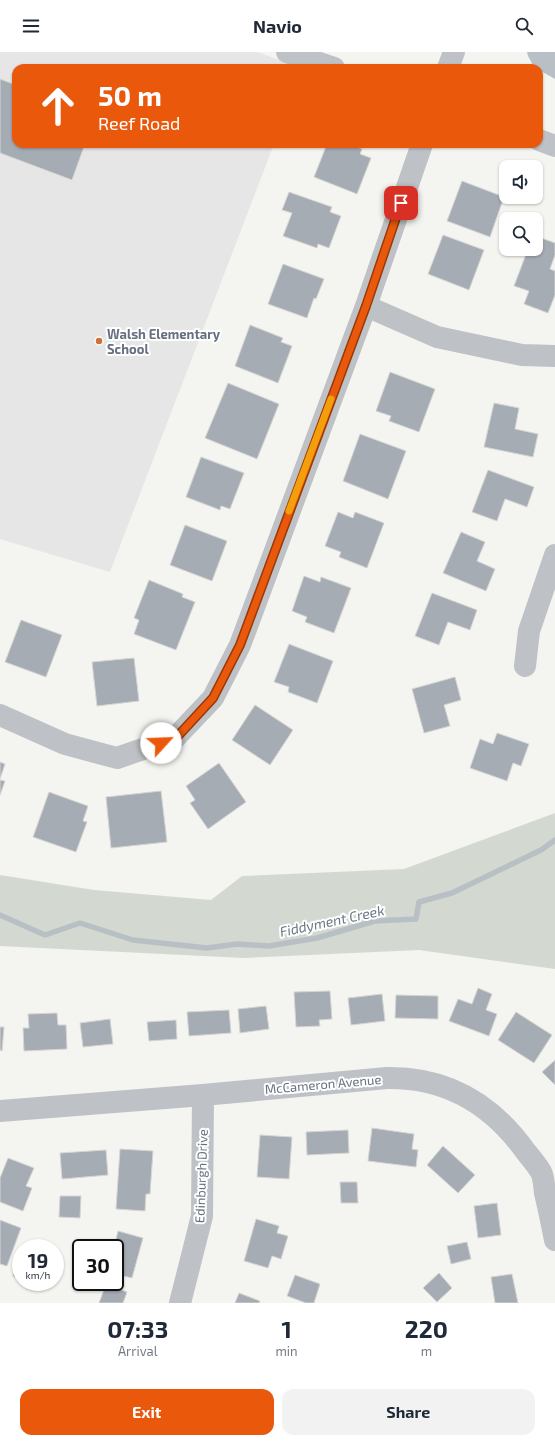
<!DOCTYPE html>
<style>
:root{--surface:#fff;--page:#f2f2f3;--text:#1f2937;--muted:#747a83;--accent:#ea580c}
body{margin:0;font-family:"Exo 2",sans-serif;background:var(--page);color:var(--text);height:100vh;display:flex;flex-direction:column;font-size:15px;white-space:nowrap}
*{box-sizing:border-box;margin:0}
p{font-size:13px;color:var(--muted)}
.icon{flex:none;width:22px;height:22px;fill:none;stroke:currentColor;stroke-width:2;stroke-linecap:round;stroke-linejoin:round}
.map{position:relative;height:1251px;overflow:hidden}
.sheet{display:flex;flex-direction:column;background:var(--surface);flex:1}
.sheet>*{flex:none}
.top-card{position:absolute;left:12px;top:12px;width:531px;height:84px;border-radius:12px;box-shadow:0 1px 3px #0004;background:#ea580c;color:#fff;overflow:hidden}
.fabs{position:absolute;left:499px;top:108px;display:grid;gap:8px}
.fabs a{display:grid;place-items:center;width:44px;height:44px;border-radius:8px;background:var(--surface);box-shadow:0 1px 3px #0004;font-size:20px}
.speed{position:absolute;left:12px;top:1187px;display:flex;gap:8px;font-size:20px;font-weight:700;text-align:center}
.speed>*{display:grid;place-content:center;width:52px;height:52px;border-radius:50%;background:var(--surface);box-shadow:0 1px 3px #0004;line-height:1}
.speed small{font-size:10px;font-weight:400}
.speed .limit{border:2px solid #111;border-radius:6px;background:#fff;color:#111}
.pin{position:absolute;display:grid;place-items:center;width:34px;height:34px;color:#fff;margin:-17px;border-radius:8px;box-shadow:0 2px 6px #0006}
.me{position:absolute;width:44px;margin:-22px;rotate:65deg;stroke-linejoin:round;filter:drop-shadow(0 0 3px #0008)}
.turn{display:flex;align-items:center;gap:14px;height:84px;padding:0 20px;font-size:18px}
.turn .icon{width:52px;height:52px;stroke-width:2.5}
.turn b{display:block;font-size:28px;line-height:34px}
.eta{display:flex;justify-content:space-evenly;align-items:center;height:68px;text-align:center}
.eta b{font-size:24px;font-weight:700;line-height:28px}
.cta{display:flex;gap:8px;margin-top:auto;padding:8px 20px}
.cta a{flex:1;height:46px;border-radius:12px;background:var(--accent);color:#fff;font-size:16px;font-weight:700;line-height:46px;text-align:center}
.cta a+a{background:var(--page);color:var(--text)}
header{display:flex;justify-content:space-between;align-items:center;height:52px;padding:0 20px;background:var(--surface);font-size:18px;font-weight:700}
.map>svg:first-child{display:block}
.built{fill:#e5e6e5}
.green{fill:#d3d9d1}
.water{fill:#b9c0c5}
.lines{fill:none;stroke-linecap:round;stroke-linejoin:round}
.stream{stroke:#b9c0c5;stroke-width:5.5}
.building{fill:#a6acb3;stroke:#d5d6d4}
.minor{stroke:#bec1c5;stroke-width:22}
.route-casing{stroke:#983908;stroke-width:10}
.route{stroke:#ea580c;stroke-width:7}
.slow{stroke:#f59e0b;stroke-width:7}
.poi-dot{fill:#d07136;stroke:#fff;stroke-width:1.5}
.labels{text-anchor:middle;stroke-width:4;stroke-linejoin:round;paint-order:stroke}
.poi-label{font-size:13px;font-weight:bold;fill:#66707f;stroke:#fff;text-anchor:start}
.street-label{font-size:13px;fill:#66707f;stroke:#fff}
.water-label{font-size:14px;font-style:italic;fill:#687783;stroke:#fff}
</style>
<header><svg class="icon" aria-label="menu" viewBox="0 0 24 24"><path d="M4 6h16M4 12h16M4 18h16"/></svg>Navio<svg class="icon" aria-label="search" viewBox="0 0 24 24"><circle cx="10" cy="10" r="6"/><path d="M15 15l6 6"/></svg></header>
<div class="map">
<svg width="555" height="1251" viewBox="0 0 555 1251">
<rect width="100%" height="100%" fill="#f4f4f1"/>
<path class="built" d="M0,0H257L302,16H16V92H274L110,520L0,487Z"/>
<path class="green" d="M555,761V917L419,898L244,906L0,894V823L94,838L211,848L242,824L404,817Z"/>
<path class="water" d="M527,0H555V27L539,18V16L534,15L528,4Z"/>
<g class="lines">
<path class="stream" d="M0,863L45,883L80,871L133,888L207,896L237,892L269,894L317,886L375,869L416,867L419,850L452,841L541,798L555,788"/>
</g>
<path class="building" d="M0,27L16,33V92H85L72,128L0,101Z
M327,92H349L362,97L360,102L371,106L357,142L314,125Z
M462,129L504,145L490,185L447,169Z
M289,140L332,155L330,160L341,164L329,196L318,192L317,196L283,184L292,161L282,158Z
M443,183L484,198L469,238L428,222Z
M536,184L555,191V203L550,217L555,219V243L548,261L524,252L529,239L514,234L528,197H536Z
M283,212L324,227L316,247L314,246L307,266L268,252Z
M250,273L283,286L281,290L292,294L278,331L235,314Z
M390,320L435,337L419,380L389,369L391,364L376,359Z
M228,331L279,352L257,407L205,386Z
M494,351L519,356L515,377L538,382L533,405L484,395Z
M360,382L406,399L388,447L343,429Z
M201,405L244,421L230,457L221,454L220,458L186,445Z
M488,418L534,435L527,455L505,447L497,469L472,460Z
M338,460L353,466L355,460L384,471L367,516L339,505L341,500L325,494Z
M185,473L227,489L212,529L170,513Z
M461,480L485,490L477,509L495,517L486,539L443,521Z
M304,524L320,530L321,525L351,536L334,581L305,570L307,565L292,559Z
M149,528L183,542L182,545L195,550L176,598L134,582L139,568L134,566Z
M432,541L477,558L470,578L448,570L439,593L415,584Z
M21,568L62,583L46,625L5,610Z
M289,592L333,609L317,651L288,640L289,635L274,630Z
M134,606L139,649L97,654L92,610Z
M455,625L461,648L444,653L450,674L424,681L412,637Z
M255,653L293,678L270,713L232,688Z
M497,681L529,692L521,714L513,711L507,729L470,716L480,687L493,692Z
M0,710L5,712L0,727Z
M219,711L246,750L208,777L190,751L195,748L186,734Z
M0,728L5,729L0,743Z
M161,739L167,790L111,796L106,745Z
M49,740L88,754L83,769L87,770L76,800L33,785Z
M478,936L492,942L486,958L497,962L489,984L449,969L458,947L472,952Z
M330,939L332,967L319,968L320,974L296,975L294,940Z
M382,942L385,969L351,973L348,946Z
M396,943L438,944V967L395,966Z
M266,954L269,977L240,981L238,957Z
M229,958L231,981L189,984L187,960Z
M516,960L552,983L534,1011L498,988Z
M57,961L58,973H66L67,997L24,999L23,976H29L28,962Z
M110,967L113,992L83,995L80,971Z
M176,968L177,987L149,989L147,970Z
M0,975H4L2,999L0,998Z
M555,1008V1033L542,1020Z
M372,1076L414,1082L412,1097L418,1098L416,1115L368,1109Z
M348,1078L349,1101L307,1103L306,1080Z
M260,1083L292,1085L289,1127L257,1125Z
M443,1094L475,1123L458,1141L427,1113Z
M120,1097L153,1099L150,1142H146L145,1159L116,1157Z
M106,1098L108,1123L62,1127L60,1101Z
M8,1106L34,1116L26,1134L32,1136L23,1159L0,1150V1126Z
M340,1130H357L358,1151H341Z
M60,1144H81L80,1166L59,1165Z
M497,1151L501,1183L478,1186L474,1154Z
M256,1167L279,1174L277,1181L288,1184L281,1207L272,1204L268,1216L244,1209Z
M0,1168L21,1176L7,1214L0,1212Z
M118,1179L143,1186L132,1226L115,1222L114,1196Z
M467,1190L471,1207L451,1212L447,1194Z
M20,1204L21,1205V1227L13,1224Z
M439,1221L452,1236L437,1250L423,1236Z
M512,1222L518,1251H495L491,1225Z
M295,1223L320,1232L314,1251H306L287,1244Z
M106,1232L127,1240L123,1251H99Z
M239,1241L260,1249L259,1251H235Z"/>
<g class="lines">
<path class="minor" d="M287,0L334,16
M448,16L454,0
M539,88L555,94
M366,254L437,285L522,303L555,304
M525,614L529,579L555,503
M0,663L65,692L117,706L175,686L213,646L240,593L366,254L422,92
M0,1059L203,1043L387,1026C447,1025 492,1052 526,1100C531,1106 537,1113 541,1120C544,1126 544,1134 545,1141C549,1157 552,1173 555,1188
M180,1251L202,1164L203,1043"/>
</g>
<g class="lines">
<g class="route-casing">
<path id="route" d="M161,691L176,686L213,646L240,593L366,254L401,151"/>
</g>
<use href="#route" class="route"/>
<path class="slow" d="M289,459L331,347"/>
</g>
<circle class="poi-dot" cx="99" cy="289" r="4"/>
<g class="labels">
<g class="poi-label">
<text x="107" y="287">Walsh Elementary<tspan x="107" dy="15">School</tspan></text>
</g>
<g class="street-label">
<text transform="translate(323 1032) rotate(-5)" y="5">McCameron Avenue</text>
<text transform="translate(201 1124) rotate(-88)" y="5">Edinburgh Drive</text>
</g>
<g class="water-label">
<text transform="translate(332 869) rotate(-12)" y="5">Fiddyment Creek</text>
</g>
</g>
</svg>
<div class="fabs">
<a><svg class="icon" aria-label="sound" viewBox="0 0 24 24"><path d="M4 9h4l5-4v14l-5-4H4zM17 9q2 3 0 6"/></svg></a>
<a><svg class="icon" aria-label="search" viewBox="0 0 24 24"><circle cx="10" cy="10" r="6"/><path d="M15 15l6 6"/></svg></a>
</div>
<div class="speed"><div>19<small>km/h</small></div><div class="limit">30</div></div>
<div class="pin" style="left:401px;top:151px;background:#d93025"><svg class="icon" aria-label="arrive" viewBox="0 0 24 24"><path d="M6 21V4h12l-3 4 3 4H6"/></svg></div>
<svg class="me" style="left:161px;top:691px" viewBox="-20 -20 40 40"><circle r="19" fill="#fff"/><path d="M0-13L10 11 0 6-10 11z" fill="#ea580c"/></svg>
<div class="top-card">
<div class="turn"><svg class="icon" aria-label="ahead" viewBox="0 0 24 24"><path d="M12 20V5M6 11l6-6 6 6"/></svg><div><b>50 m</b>Reef Road</div></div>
</div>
</div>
<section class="sheet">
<div class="eta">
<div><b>07:33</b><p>Arrival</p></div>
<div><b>1</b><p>min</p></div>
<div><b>220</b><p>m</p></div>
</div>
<div class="cta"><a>Exit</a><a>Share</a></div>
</section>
